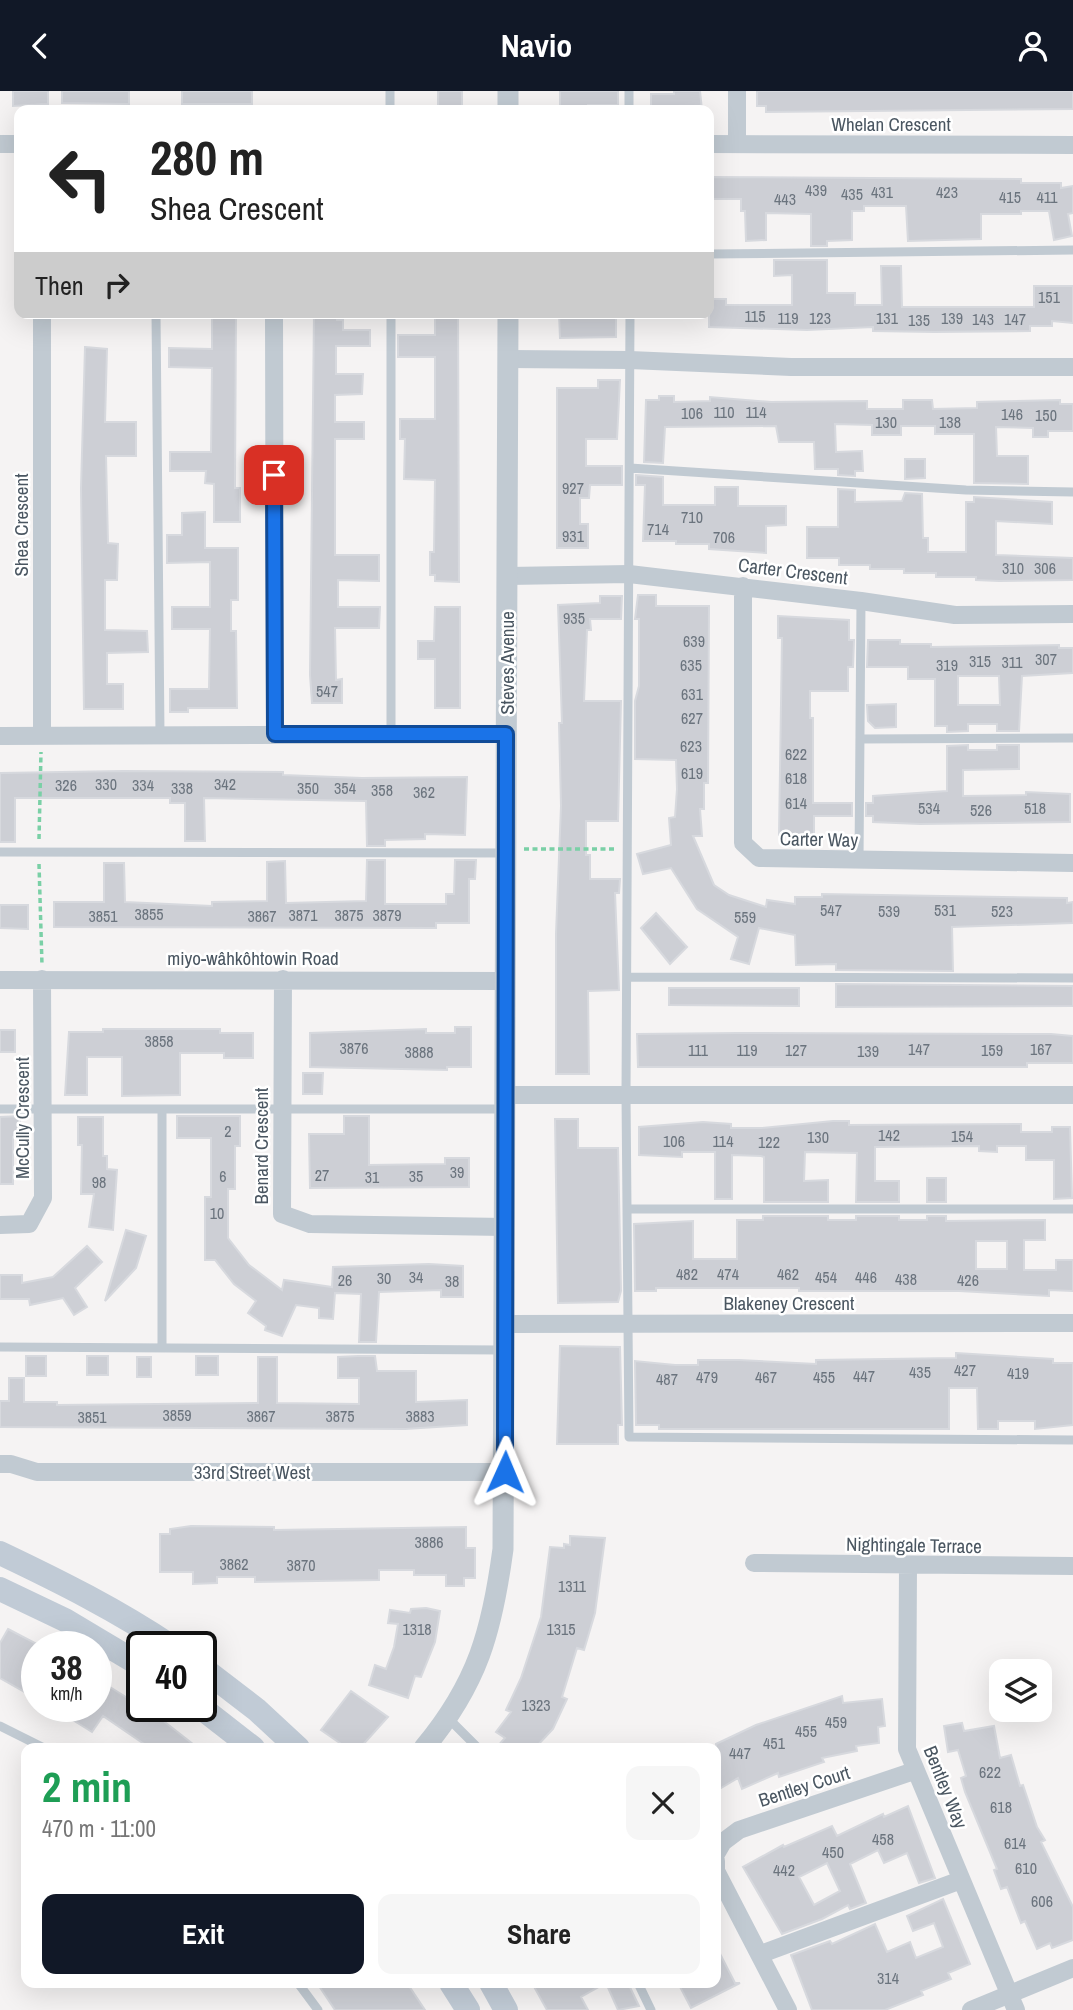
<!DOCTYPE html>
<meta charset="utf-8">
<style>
:root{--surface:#fff;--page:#f6f6f6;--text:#222;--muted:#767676;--accent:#111827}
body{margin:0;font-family:"Archivo Narrow",sans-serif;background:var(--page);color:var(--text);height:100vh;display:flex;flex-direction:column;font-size:26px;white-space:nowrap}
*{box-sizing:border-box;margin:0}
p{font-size:23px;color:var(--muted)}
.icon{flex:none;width:38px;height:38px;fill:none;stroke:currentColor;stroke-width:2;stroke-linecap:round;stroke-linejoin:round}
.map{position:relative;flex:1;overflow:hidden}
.sheet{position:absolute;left:21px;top:1652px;width:700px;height:245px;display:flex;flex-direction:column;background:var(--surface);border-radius:14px;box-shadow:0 7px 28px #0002}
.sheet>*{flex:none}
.top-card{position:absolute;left:14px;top:14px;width:700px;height:214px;border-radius:14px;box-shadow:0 7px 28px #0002;background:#fff;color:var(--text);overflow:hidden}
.buttons{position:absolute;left:989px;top:1568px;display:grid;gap:14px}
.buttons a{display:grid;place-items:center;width:63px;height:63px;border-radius:14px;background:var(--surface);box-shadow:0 7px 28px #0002;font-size:35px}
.speed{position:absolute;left:21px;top:1540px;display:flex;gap:14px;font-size:35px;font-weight:700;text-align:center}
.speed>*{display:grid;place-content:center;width:91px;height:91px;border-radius:50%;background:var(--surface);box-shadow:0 7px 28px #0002;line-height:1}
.speed small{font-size:18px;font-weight:400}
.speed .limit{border:4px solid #111;border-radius:10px;background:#fff;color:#111}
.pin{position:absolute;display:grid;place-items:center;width:60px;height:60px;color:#fff;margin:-30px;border-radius:14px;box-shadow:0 4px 10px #0006}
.me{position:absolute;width:77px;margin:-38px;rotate:1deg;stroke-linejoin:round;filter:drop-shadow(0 0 5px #0008)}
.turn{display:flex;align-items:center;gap:24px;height:147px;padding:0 21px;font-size:32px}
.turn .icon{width:91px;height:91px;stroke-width:2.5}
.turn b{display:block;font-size:49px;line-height:60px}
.then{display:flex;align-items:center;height:66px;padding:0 21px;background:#0003;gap:14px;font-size:26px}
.round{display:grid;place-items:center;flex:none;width:74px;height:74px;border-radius:14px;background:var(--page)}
.overview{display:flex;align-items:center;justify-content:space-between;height:119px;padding:0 21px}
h1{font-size:42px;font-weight:700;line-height:52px;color:#1e9e55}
.primary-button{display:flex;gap:14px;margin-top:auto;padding:14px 21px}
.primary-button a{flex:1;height:80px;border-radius:14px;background:var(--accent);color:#fff;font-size:28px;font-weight:700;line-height:80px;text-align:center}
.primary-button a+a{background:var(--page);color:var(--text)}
header{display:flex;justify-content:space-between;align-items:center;height:91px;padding:0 21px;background:var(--accent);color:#fff;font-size:32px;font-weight:700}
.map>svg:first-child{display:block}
.building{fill:#cdcfd5;stroke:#d7d9de;stroke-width:2;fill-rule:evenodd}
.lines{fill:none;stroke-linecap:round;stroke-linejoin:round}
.path{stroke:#7ad0a6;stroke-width:3.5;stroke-dasharray:5 3.5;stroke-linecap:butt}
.service{stroke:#c1cad2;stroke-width:9}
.minor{stroke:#c1cad2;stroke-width:18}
.tertiary{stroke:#c1cad2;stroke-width:21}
.secondary{stroke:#c1cbd6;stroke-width:24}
.route-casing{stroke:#114b97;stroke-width:18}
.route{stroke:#1a73e8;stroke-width:12}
.labels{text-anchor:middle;stroke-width:5;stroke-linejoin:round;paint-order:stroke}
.number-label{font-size:16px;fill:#6b747e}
.street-label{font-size:19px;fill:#4a5661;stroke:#fff}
</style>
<header><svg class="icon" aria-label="back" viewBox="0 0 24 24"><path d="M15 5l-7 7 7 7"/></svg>Navio<svg class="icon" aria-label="person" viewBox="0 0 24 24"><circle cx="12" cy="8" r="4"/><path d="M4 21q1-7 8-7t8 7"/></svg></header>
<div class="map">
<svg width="1073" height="1919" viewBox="0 0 1073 1919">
<rect width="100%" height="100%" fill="#f5f3f3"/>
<path class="building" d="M13,0H48V13L13,15Z
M62,0H129V13L62,12Z
M182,0H252V13H182Z
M438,0H462V19H438Z
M560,0H618V14H588V19H560Z
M674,0H700L702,19H651V3H674Z
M757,0H1073V18L766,21V15H757Z
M709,86L1021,88V92H1061V97L1073,95V122L1068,123L1072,145L1054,149L1049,120H1021V123H981V148L908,150L906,115H864V120H852V149L827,150V155H811V123L766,122V149L746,150L745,120H741V108H709Z
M774,169H827V202H855V214H882L881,175H901L902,216H1034V195H1073V232L1052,230V235H1030V240L934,241L873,240V236L807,239L709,236V208H726V214H792V184L774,185Z
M212,222H236L235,397H240V431H214V393L205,392L206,380H170V361H211L212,277L169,276V257L212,258Z
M314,222H337V229H343V239H370V255H336V283H363L362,303L335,304V331H364V348H335V464H379V490L338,489V516H380L379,537H335L336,589L342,588V612H312L310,584Z
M435,222H458L459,491L435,490V484H430V461H434L435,389L404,388L405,348H400V328H435V266H398V244H435Z
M559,222L616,225V246L560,247Z
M85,256L107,258L105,331H136V365H106L108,452L118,453L117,489H105V539L147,540L148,561L107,562V593H123V618H84L81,397Z
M598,289H620L617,348H586V375H622V394H590L589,407H580V433H588V457H557V297H598Z
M659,305H674V311L710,310V306L771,311L867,310V318H903V309H932L933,318L977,317V311L1060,309V313H1073V340H1048V346H1033V337L996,336L997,365H1028V393L974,392V343H935V335H901V344H872V334L835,333L836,361L862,360L863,380H855V385L838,384V378H815L814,351H779L776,335L665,336L663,372L644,371L646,309H659Z
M905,368H925V387L905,388Z
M636,384L663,386V414H715V396H738V415H786V434L766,435V462L709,458V453H676V450H643L645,394H636Z
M838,398L855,399V411L902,410L905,402L922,403L923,447H928V461H966V411H974V406L1052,411V433L996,430V464L1073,467V489L999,490L976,489V486H936V482H904V478H870V474H839V467H807V436H838Z
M205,421V457H238V509H231V540H236L237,617H188V621H170V598H209L210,538H172V516H210V471L167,472V444H182V422Z
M638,504H656V515H709L708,692H704V718H700L702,745H693L714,794L729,804L766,816L767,809L795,813V806H822V803L1067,807V812L1073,811V832L952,836L953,880L836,879V873L796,874L795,844L759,837L749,873L731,868L738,846L697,818L671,777L643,783L637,763L671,754L669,727L675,726L677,698L676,669L635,668V610L639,595V528H635Z
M600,505H622L621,528H590L591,539H587L584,610H621L618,730H586V764H590V788H620L619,802H615L619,899L588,900L589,983H556V843L561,715L559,632H562L558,514L600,512Z
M435,516H460V617H435V568H418V550H434Z
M778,525L849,529V549H854L853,576H848V600H810V627H813V712H852V725H814V744H779L782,547H778Z
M868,549H900V553H931V556L1059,554V557H1073V582L1022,585L1019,640H997V633H968V640L947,641V635H935V588H908V576H867ZM958,585H999L1000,614H958Z
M896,613V636L875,637L868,630L867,614Z
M968,654V659H997V654H1019V678L963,679V705L1026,704V701L1070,703V731L920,733L873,731V725H866V712H873V705L947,700V655Z
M123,680L283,681V684L362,687L467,686L465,744L425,743V748L385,749V755H367L366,710L204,707L205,750H185V712H170V707H15V751H0V682Z
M367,769H385V813H446V803H454L455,769H476L475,788H469V832H436V837L54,836V811H104V772H124L125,811L212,815V811L267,810V771L285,770L286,812L366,810Z
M0,814H28V838L0,837Z
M656,822L687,856L670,873L641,837Z
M836,893L1073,895V915L836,916Z
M669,897H799V915L669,914Z
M455,936H471V976H447V979L310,976V942L426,938V942H455Z
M103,938H220V942H253V967H224V962H180V1004L122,1005V966H87V1004H65L69,941H103Z
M0,939H15V961H0Z
M737,942L1051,943L1073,945V972H1027V976H638L637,943Z
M303,982H323L322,1003H303Z
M20,1025V1046H13V1093H0V1026Z
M177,1025H240V1055H235V1098H228V1147L249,1174L282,1199L284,1189L332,1196L333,1176L429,1173L463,1175V1206H441V1199L379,1201L376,1251H359L361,1203L335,1202L333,1228L319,1227V1217L296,1214L282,1245L265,1239L266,1235L248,1222L256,1210L234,1193L215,1169H205V1106H211V1047H177Z
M344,1025H369V1074L445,1073V1067H469V1096L310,1097L309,1043H344Z
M78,1026H103V1065H107V1078L117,1079L113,1139L89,1136L94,1103H81L82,1054H78Z
M555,1028H578V1057H618L621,1200L618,1211L558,1212Z
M833,1030H849V1034L1021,1033V1041H1052V1036H1070L1072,1107L1054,1108V1069H1026V1055H997V1061L979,1060V1055L875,1056V1090H899V1111H856L857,1062L805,1061L804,1090L828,1089V1111H764V1066L761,1065L732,1064V1108H715V1061H682V1066L639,1064V1036L703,1031L731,1033V1037H761Z
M927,1087H946V1111H927Z
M763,1125H828V1129H856V1125H899V1129H927V1125H946V1130L1045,1129V1149H1024V1179H1056V1169H1073V1200L1049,1199V1205L959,1200H799V1197H656V1200H635L634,1133L693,1130V1168H737V1129H763ZM976,1150H1007V1178H976Z
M126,1139L146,1145L136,1177L105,1210Z
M87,1155L102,1171L75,1197L87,1216L74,1224L63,1207L30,1214L29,1208H0V1184H22V1192L53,1186Z
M560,1255L620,1256L622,1334H618V1353H557Z
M956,1262L1053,1268V1272H1073V1334L1035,1338V1330H998V1338H978L977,1297H949V1338H659V1334H636L635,1270L675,1274H698V1269H739L816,1273V1269L956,1267Z
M26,1265H46V1285H26Z
M87,1265H108V1284H87Z
M196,1265H218V1284H196Z
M358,1265H375L377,1280H416V1311L467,1309V1334L405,1338L0,1336V1310H9V1287H24V1311H57V1314L258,1312V1266H277V1312L359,1313V1287H338V1266Z
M137,1266H151V1286H137Z
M191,1435L274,1436V1439L466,1436V1457H475V1487H464V1495H446V1484H414V1479H379V1489L255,1491V1486H217V1492L193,1493V1481H160V1443H170V1438Z
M570,1445L605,1447L595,1522L584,1559L577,1557L562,1606L567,1608L553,1638L535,1657H496L505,1647L496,1641L511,1621L506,1619L521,1587L541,1526L550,1456L564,1457V1453L570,1454Z
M426,1517L440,1520L435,1551L421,1586L415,1585L408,1607L369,1594L375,1574L386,1578L394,1556L398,1533L388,1532L390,1519L410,1522L411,1518Z
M8,1538L37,1553V1608L0,1587V1552Z
M102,1591L161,1628L198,1657H150L103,1625L92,1641L68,1626H79L86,1615H96V1600Z
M351,1600L388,1626L360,1657H347L321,1639Z
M842,1605L843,1612L882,1608L885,1635L878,1636L879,1652L856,1655L857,1660L822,1667L824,1671L779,1686L778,1682L742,1698L738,1687L716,1700V1653L756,1634Z
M962,1632L964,1640L994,1635L1000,1667L1011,1664L1020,1695L1023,1694L1037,1736L1045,1749L1041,1751L1073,1816V1849L1052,1857L1050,1852L1037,1858L1025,1830L1021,1832L1007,1796L1001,1798L994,1779L997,1778L965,1701L961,1687L966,1685L958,1659L948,1661L944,1635Z
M908,1715L935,1787L919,1792L907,1762L884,1772L878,1759L850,1773L866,1812L850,1818L848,1814L822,1828L782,1843L743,1776L783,1754L784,1756L832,1735L837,1745L883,1723L884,1726ZM827,1772L840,1800L814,1814L799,1786Z
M943,1808L970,1873L948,1882L951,1888L921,1900L923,1904L885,1919H812L791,1864L830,1850L832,1853L875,1833L887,1861L910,1851L916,1867L943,1856L934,1832L913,1840L907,1825Z
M716,1855L735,1892H740L691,1917L678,1892H716Z
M317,1892H407L425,1919H335Z
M532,1892H628L639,1915L618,1919L606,1892L581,1906L588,1919H547Z"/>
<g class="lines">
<path class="path" d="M39,748L41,661
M524,758H614
M39,773L42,874"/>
<path class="service" d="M390,0V19
M629,0V19
M709,163L1073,159
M156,222L160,643
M391,222V644
M630,222L626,1004L629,1346L1073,1349
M630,377L966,399L1073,401
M860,648L1073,647
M0,761L506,762
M859,770L861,510
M627,886L1073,887
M0,1018H506
M162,1018V1255
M627,1118H1073
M0,1256L502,1259
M448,1627L478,1657
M0,1635L44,1657
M298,1892L318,1919
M638,1892L651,1919"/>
<path class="minor" d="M737,0V53
M0,53H19
M709,53L1073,54
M274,222L275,643
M508,268L630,269L791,276H1073
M507,485L629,483L861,510L955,524L1073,523
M743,495V752L759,767L1073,772
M0,645L506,643
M42,645V222
M283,888L282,1123L310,1133L505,1136
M0,889L506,890
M506,1004H1073
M0,1134L29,1133L43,1107L42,888
M505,1233L1073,1232
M0,1373H11L37,1381H505
M754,1472L1073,1475
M908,1476L907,1658L1016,1919
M716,1763L723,1751L739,1739L914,1680
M716,1770V1780L788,1919
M761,1863L961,1789
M971,1919L1073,1877"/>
<path class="tertiary" d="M508,19V0
M424,1657C478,1592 492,1540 503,1458L508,222"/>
<path class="secondary" d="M0,1462C59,1490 117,1519 172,1556
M0,1498L65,1529L142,1575
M201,1576L257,1619L298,1657
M199,1615L253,1657
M451,1892L468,1919
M491,1892L506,1919"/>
</g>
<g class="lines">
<g class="route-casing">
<path id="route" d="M274,384L275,643H506L505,1381"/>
</g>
<use href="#route" class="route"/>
</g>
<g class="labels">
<g class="number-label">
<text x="816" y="105">439</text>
<text x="882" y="107">431</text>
<text x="947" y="107">423</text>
<text x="852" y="109">435</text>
<text x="1010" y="112">415</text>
<text x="1047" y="112">411</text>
<text x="785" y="114">443</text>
<text x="1049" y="212">151</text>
<text x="755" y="231">115</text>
<text x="788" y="233">119</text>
<text x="820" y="233">123</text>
<text x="887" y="233">131</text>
<text x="952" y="233">139</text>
<text x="983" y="234">143</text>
<text x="1015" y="234">147</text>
<text x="919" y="235">135</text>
<text x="724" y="327">110</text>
<text x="756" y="327">114</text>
<text x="692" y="328">106</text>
<text x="1012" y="329">146</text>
<text x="1046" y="330">150</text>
<text x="886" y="337">130</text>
<text x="950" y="337">138</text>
<text x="573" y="403">927</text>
<text x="692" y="432">710</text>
<text x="658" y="444">714</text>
<text x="573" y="451">931</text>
<text x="724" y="452">706</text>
<text x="1013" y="483">310</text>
<text x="1045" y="483">306</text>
<text x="574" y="533">935</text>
<text x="694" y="556">639</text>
<text x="1046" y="574">307</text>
<text x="980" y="576">315</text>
<text x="1012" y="577">311</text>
<text x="691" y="580">635</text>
<text x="947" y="580">319</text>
<text x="327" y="606">547</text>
<text x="692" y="609">631</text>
<text x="692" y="633">627</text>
<text x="691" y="661">623</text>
<text x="796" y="669">622</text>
<text x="692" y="688">619</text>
<text x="796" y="693">618</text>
<text x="106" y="699">330</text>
<text x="225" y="699">342</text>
<text x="66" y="700">326</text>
<text x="143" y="700">334</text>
<text x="182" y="703">338</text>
<text x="308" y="703">350</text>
<text x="345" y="703">354</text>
<text x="382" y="705">358</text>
<text x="424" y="707">362</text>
<text x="796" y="718">614</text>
<text x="929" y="723">534</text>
<text x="1035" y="723">518</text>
<text x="981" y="725">526</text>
<text x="831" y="825">547</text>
<text x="945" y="825">531</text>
<text x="889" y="826">539</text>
<text x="1002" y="826">523</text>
<text x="149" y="829">3855</text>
<text x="303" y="830">3871</text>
<text x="349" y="830">3875</text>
<text x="387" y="830">3879</text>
<text x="103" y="831">3851</text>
<text x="262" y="831">3867</text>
<text x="745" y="832">559</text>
<text x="159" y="956">3858</text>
<text x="354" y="963">3876</text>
<text x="919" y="964">147</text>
<text x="1041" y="964">167</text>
<text x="698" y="965">111</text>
<text x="747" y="965">119</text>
<text x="796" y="965">127</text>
<text x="992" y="965">159</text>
<text x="868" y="966">139</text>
<text x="419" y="967">3888</text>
<text x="228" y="1046">2</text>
<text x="889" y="1050">142</text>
<text x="962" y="1051">154</text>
<text x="818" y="1052">130</text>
<text x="674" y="1056">106</text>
<text x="723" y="1056">114</text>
<text x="769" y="1057">122</text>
<text x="457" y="1087">39</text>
<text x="322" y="1090">27</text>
<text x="223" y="1091">6</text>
<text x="416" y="1091">35</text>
<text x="372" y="1092">31</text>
<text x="99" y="1097">98</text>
<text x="217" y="1128">10</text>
<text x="687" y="1189">482</text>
<text x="728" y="1189">474</text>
<text x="788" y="1189">462</text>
<text x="416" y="1192">34</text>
<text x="826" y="1192">454</text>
<text x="866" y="1192">446</text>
<text x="384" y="1193">30</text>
<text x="906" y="1194">438</text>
<text x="345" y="1195">26</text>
<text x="968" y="1195">426</text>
<text x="452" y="1196">38</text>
<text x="965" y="1285">427</text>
<text x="920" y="1287">435</text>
<text x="1018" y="1288">419</text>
<text x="864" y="1291">447</text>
<text x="707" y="1292">479</text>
<text x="766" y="1292">467</text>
<text x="824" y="1292">455</text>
<text x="667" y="1294">487</text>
<text x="177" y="1330">3859</text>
<text x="261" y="1331">3867</text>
<text x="340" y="1331">3875</text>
<text x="420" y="1331">3883</text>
<text x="92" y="1332">3851</text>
<text x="429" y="1457">3886</text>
<text x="234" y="1479">3862</text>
<text x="301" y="1480">3870</text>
<text x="572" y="1501">1311</text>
<text x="417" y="1544">1318</text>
<text x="561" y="1544">1315</text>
<text x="536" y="1620">1323</text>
<text x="836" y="1637">459</text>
<text x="806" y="1646">455</text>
<text x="774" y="1658">451</text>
<text x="740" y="1668">447</text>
<text x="990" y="1687">622</text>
<text x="1001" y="1722">618</text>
<text x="883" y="1754">458</text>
<text x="1015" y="1758">614</text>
<text x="833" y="1767">450</text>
<text x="1026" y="1783">610</text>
<text x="784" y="1785">442</text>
<text x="1042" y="1816">606</text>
<text x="888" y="1893">314</text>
</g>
<g class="street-label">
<text x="891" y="40">Whelan Crescent</text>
<text transform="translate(21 434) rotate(-90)" y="7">Shea Crescent</text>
<text transform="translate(793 480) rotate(7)" y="7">Carter Crescent</text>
<text transform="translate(507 572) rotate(-90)" y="7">Steves Avenue</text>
<text transform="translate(819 748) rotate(1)" y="7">Carter Way</text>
<text x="253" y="874">miyo-wâhkôhtowin Road</text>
<text transform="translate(22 1027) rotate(-90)" y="7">McCully Crescent</text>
<text transform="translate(261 1055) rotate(-90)" y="7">Benard Crescent</text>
<text x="789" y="1219">Blakeney Crescent</text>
<text x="252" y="1388">33rd Street West</text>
<text transform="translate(914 1454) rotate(1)" y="7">Nightingale Terrace</text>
<text transform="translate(804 1695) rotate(-18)" y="7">Bentley Court</text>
<text transform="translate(946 1696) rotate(68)" y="7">Bentley Way</text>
</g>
</g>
</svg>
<div class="buttons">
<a><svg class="icon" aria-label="layers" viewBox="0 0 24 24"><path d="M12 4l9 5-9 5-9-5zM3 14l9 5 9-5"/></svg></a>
</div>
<div class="speed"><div>38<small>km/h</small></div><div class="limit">40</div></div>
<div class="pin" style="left:274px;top:384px;background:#d93025"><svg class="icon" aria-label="arrive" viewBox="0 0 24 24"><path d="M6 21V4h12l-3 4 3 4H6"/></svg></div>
<svg class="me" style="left:505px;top:1381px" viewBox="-20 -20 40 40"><path d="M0-17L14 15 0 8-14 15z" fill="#1a73e8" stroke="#fff" stroke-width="4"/></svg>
<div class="top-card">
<div class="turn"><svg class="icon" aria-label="left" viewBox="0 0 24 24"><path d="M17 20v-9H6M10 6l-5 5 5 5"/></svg><div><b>280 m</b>Shea Crescent</div></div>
<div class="then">Then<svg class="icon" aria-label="right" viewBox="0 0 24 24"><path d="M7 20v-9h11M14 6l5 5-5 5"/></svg></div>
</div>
<section class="sheet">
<div class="overview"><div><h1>2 min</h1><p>470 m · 11:00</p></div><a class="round"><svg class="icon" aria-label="close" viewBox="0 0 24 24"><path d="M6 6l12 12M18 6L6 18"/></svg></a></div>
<div class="primary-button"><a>Exit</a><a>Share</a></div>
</section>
</div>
